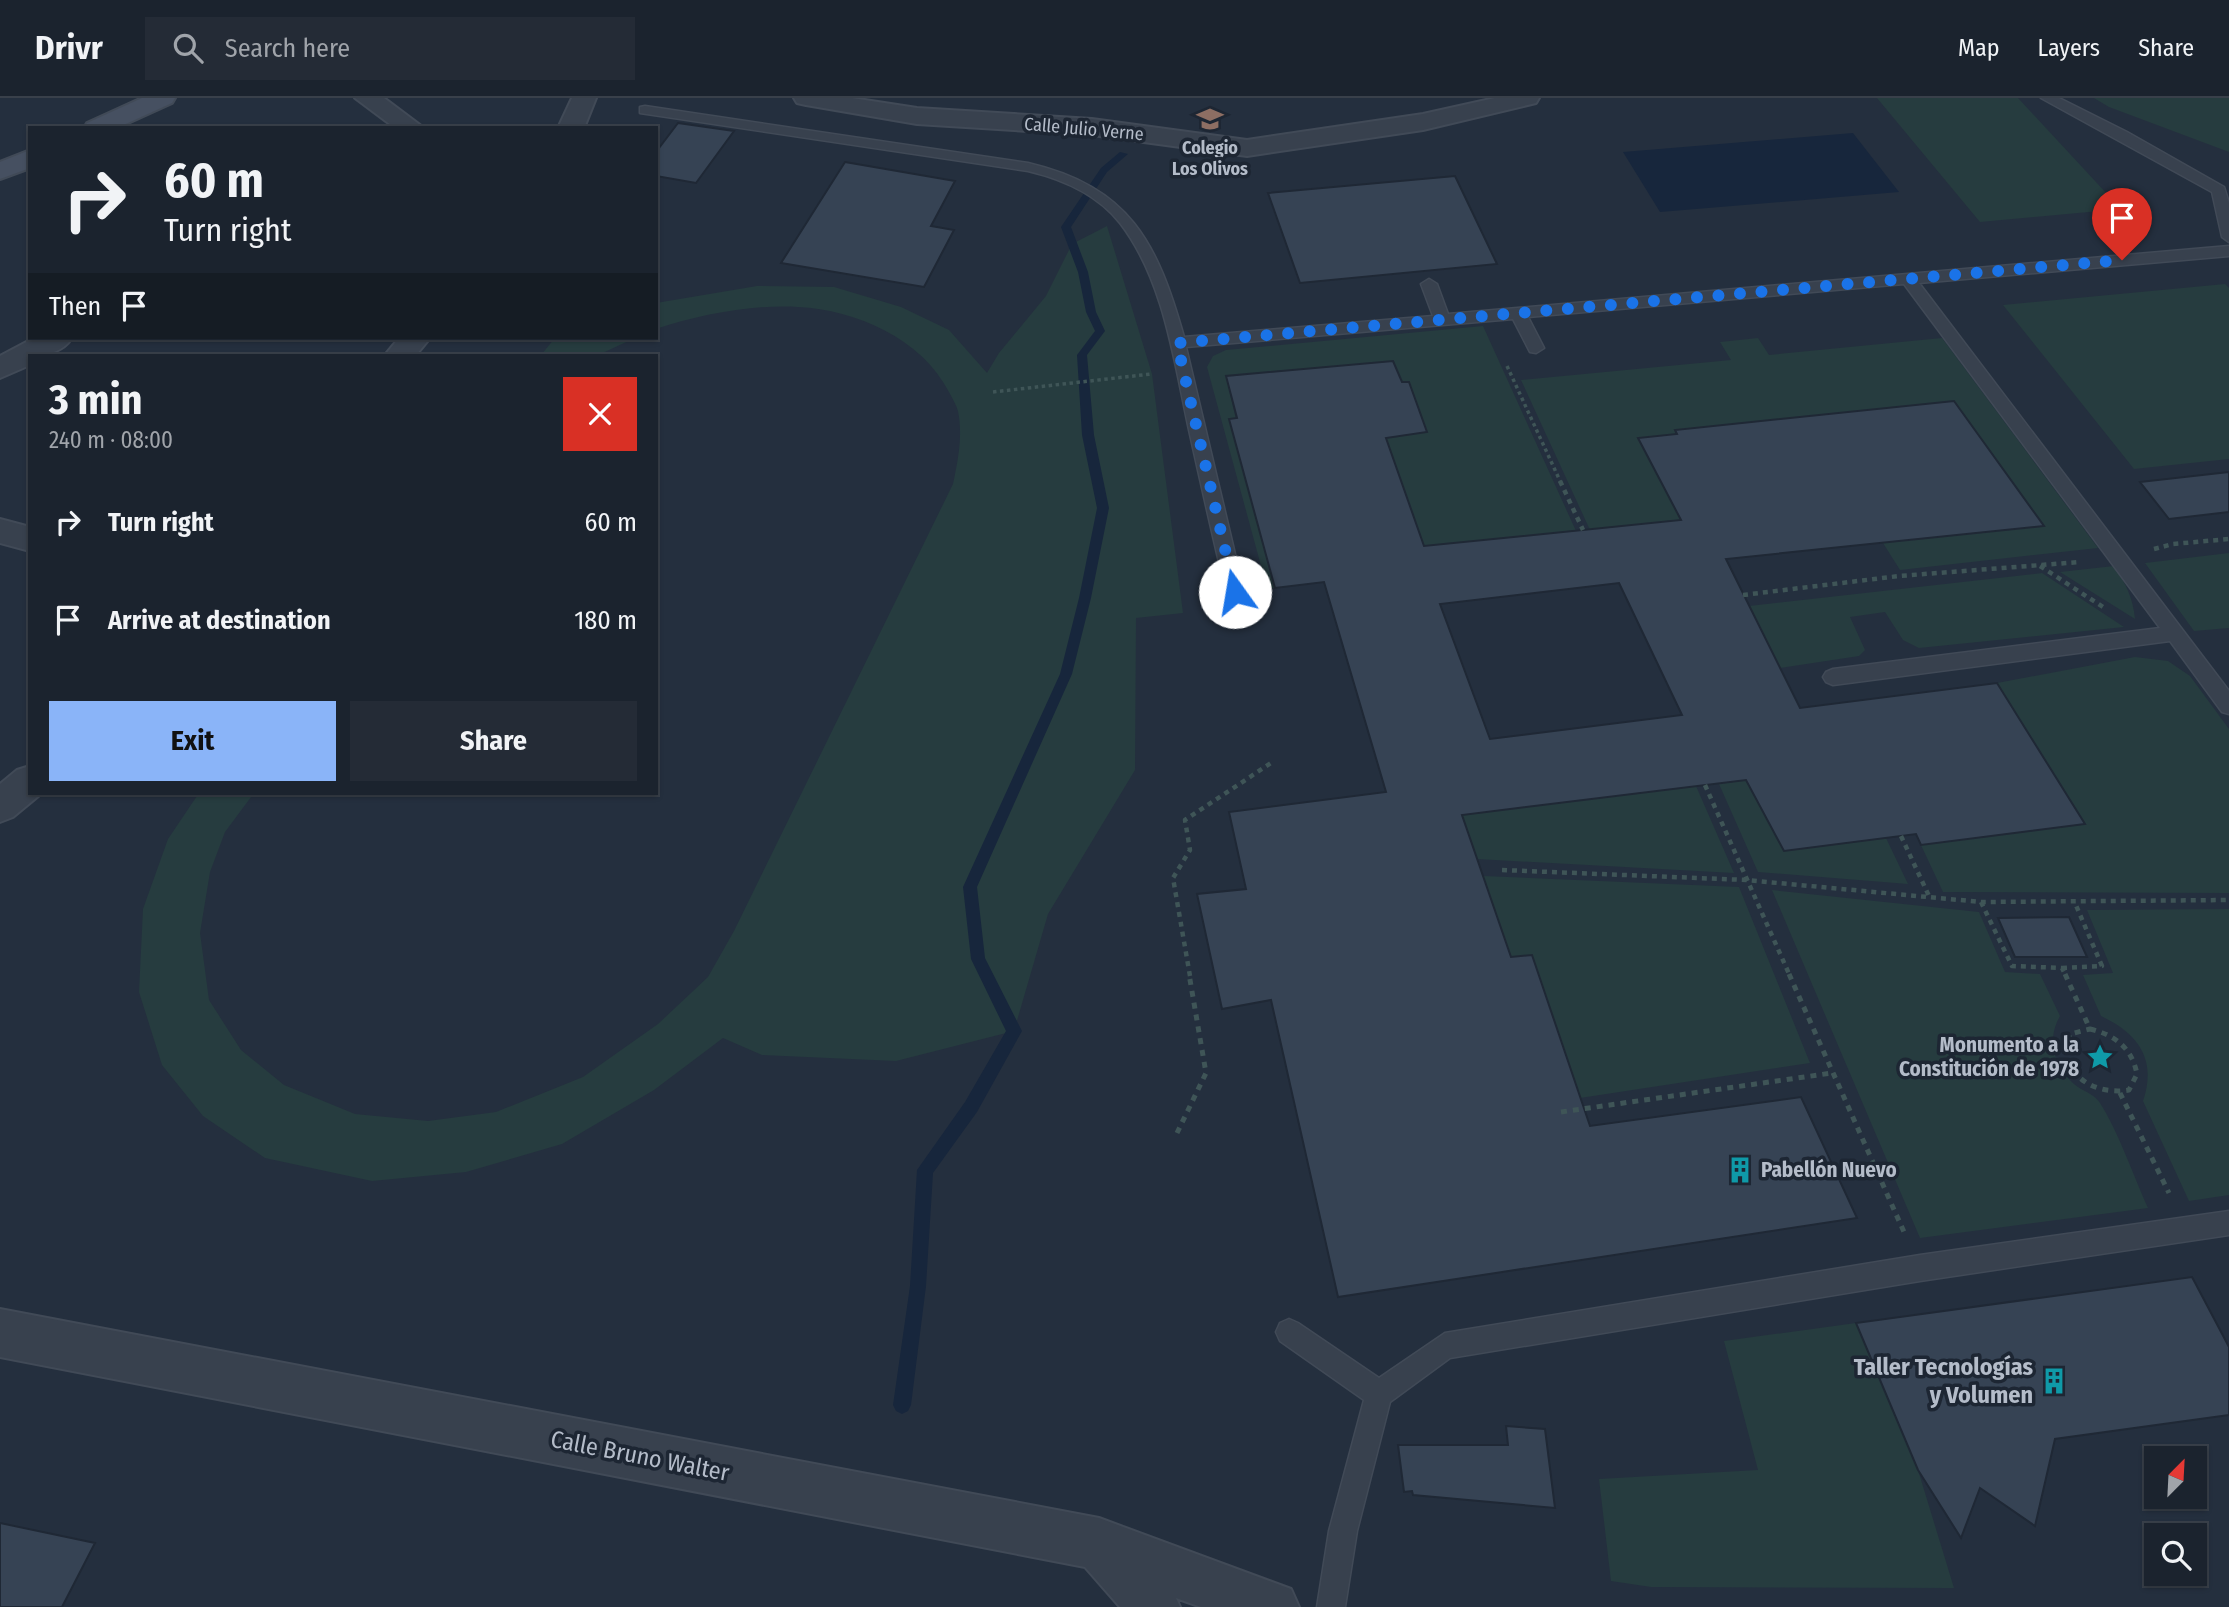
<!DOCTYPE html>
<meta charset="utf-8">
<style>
:root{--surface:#1b232e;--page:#242b36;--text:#f1f3f6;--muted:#a0a4aa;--line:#39404a;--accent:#8ab4f8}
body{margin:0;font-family:"Fira Sans Condensed",sans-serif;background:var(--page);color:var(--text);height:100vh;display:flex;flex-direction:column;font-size:26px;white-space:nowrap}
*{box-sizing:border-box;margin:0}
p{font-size:23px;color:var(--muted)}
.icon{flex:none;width:38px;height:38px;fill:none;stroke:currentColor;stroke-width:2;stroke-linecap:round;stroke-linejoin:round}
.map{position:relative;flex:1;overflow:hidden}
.panel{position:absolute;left:28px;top:256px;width:630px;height:441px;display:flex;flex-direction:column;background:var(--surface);border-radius:0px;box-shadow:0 2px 5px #0004,0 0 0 2px var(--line)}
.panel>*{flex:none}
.top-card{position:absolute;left:28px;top:28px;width:630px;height:214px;border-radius:0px;box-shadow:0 2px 5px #0004,0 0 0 2px var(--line);background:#1b232e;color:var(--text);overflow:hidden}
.needle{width:46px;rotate:24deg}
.tools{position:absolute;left:2144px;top:1348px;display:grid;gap:14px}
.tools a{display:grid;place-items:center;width:63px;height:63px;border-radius:0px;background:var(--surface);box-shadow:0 2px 5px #0004,0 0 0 2px var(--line);font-size:35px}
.pin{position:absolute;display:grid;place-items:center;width:60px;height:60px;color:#fff;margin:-72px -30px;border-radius:50% 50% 50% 0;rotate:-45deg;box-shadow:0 0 7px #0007}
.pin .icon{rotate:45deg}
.me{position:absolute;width:77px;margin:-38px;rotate:347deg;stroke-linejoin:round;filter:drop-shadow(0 0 5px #0008)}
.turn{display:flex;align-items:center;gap:24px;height:147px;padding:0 21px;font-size:32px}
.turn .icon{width:91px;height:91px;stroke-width:2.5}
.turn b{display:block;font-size:49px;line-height:60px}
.then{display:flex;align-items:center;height:66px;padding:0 21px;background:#0003;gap:14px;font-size:26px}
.round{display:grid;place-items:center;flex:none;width:74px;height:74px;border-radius:0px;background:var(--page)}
.summary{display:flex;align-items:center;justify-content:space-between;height:119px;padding:0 21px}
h1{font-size:42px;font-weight:700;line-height:52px}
.cta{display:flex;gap:14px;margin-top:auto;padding:14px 21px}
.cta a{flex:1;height:80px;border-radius:0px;background:var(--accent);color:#111;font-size:28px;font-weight:700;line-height:80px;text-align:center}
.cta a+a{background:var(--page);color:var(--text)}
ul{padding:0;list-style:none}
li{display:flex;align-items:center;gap:21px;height:98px;padding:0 21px}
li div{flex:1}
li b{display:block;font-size:26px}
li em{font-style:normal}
header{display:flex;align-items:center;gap:42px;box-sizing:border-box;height:98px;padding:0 35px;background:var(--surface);border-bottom:2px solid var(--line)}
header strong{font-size:33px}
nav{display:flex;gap:38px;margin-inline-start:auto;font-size:24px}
.search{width:490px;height:63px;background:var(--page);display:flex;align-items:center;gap:18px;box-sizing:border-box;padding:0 24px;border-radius:0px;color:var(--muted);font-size:26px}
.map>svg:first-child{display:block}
.green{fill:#263c3f}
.water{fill:#17263c}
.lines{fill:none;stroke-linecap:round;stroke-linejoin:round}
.stream{fill:#17263c;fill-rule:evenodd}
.building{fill:#364354;stroke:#1f2835;stroke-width:2;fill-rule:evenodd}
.lane-casing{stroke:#414a57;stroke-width:3}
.street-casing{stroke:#414a57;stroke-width:4}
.secondary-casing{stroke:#414a57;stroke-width:4}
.path-far2{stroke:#3f5557;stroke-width:3.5;stroke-dasharray:3.5 3.5;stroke-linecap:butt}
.path-far1{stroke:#3f5557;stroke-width:4.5;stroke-dasharray:5 5;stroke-linecap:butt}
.path{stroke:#3f5557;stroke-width:5;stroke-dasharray:6 6;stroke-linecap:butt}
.lane{fill:#38414e;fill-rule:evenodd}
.street{fill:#38414e;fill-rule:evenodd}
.secondary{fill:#465061;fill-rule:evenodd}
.route{stroke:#1a73e8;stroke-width:12;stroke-dasharray:0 21.6}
.labels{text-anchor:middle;stroke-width:7;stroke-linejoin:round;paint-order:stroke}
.far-street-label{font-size:18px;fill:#b4bcc9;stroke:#1d2633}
.far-poi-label{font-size:18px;font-weight:bold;fill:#b4bcc9;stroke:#1d2633}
.poi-label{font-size:21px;font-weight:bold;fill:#b4bcc9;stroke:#1d2633;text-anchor:end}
.near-poi-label{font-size:24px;font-weight:bold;fill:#b4bcc9;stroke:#1d2633;text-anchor:end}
.near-street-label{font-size:24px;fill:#b4bcc9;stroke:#1d2633}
</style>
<header>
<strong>Drivr</strong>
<div class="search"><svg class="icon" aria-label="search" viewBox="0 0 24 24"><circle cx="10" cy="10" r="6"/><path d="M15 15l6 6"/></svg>Search here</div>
<nav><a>Map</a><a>Layers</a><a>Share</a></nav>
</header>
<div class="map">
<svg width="2229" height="1509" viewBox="0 0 2229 1509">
<rect width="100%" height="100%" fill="#242f3e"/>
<path class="green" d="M1877,0H2018L2121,111L1980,124Z
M2094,0H2229V54L2109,9Z
M1107,128L1152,276L1183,515L1136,520L1135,672L1048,816L1014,933L896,963L762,957L723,940L654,992L562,1046L466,1074L372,1083L265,1060L203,1018L162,967L139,894L143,811L168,741L199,695H254L225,734L210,774L200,835L209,902L241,952L284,987L355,1016L428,1023L496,1014L583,979L658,926L708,879L734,833L953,386C958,362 963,338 958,313C956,306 952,300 949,294C921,240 856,212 798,209C753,206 698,217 656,231V205L757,188L834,189L901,209L949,232L987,275L999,255L1046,198L1072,146Z
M2225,186L2229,190V361L2134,371L2003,207Z
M1483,228L1576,433L1424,448L1386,340L1427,334L1402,284L1226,278L1275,490H1267L1207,269L1213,258L1226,252Z
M555,240H635L598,257H541Z
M1758,240L1769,257L1942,240L2098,450L1900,472L1883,445L2044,427L1954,303L1675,332L1681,422L1590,432L1521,282L1731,262L1720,244Z
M2229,455V530L2194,533L2145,465Z
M2114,468C2126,486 2133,500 2135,521L2060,474Z
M2042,475L2124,529L1919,550L1903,542L1885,514L1850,519L1865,552L1859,558L1780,570L1749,508Z
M2135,559L2168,563L2190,578L2229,631V795L1943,794L1921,747L2085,725L1997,585Z
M1746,682L1784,753L1886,740L1908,786L1758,774L1719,686Z
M1696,688L1734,775L1477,761L1462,717Z
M1483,778L1739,789L1810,965L1580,1000L1532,857L1511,859Z
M1772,792L1979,814L2005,874L2040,876L2060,918C2046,942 2054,968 2074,986C2082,993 2095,996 2100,1005C2118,1033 2134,1079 2148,1110L1920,1140Z
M2229,811V1097L2189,1103L2143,1003C2157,962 2139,936 2101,918L2083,877L2113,875L2087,812Z
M1856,1225L1918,1372L1954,1490L1651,1489L1611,1483L1599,1381L1758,1372L1724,1243Z"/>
<path class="water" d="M1853,35L1899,94L1660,114L1623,54Z"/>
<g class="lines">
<path class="stream" d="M1120,54L1128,56L1107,74L1071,129L1088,174L1096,214L1105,233L1087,257L1094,337L1109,410L1091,500L1072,576L977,789L985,860L1022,933L977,1014L933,1075L926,1188L911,1307L908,1313L902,1316L896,1313L893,1307L910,1188L917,1072L965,1004L1006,933L971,861L963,789L1060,576L1079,500L1097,410L1082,337L1077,257L1095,233L1086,214L1078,174L1061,129L1101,70Z"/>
</g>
<path class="building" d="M678,25L734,33L696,85L656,78V54Z
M845,64L955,83L931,128L954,132L924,189L781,165Z
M1455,78L1497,166L1300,185L1268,95Z
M1393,263L1402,284H1409L1427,334L1386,340L1424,448L1681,422L1638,340L1677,336L1675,332L1954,303L2044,428L1726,461L1800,610L1997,585L2085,726L1921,747L1916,736L1784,753L1746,682L1462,717L1511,859L1532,857L1590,1028L1801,999L1857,1120L1338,1199L1271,902L1222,911L1197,796L1246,791L1229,714L1386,694L1324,484L1275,490L1229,321L1237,320L1226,278ZM1619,485L1682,617L1490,641L1440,506Z
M2229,374V414L2169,421L2140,384Z
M2069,819L2087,859H2015L1998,820Z
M2192,1179L2229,1249V1317L2055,1341L2035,1428L1980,1390L1961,1440L1918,1372L1856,1225Z
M1506,1328L1545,1331L1555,1410L1413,1397L1412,1393L1404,1394L1398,1347H1508Z
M0,1425L95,1445L62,1509H0Z"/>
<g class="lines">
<g class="lane-casing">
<path id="lane" d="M2041,0H2059L2127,34L2224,89L2229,105V144L2222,139L2212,94Z
M645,8L1028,65C1130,89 1157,144 1184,239L1433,218L1421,186L1429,181L1437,186L1448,216L2229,148V158L1919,185L2229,593V616L2222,614L2170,543L1833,587L1826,584L1823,579L1826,574L1833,571L2160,530L1904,186L1528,219L1544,250L1536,255L1530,254L1513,221L1186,249L1244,494L1242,499H1228L1226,494C1213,440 1201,386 1189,332C1174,263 1164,182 1120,125C1098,97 1062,81 1028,73L640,15V9Z
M2229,1113V1137L1920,1183L1450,1260L1390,1304L1357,1433L1345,1509H1317L1329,1433L1364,1302L1280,1243L1276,1234L1280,1225L1289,1221L1298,1225L1379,1280L1445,1235L1920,1157Z"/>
</g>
<g class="street-casing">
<path id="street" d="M355,0H384L424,30H395Z
M572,0H596L584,30H558Z
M794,0H852L917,10L1092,21L1247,42L1423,16L1495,0H1539L1536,5L1423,32L1247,58L1092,37L917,26L806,7L797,5Z
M34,240H72C62,255 46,257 30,257V267L0,280V258Z
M399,240H430L416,257H385Z
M0,421L30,429V453L0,445Z
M30,668V695H42L13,719L0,724V686L17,672Z
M0,1211L1099,1420L1291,1491L1299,1509H1201L1176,1500L1180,1509H1120L1085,1469L0,1259Z"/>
</g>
<g class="secondary-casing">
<path id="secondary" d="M142,0H175L172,5L117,30H84L87,25Z
M30,52V70L0,81V64Z"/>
</g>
<path class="path-far2" d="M1507,268L1561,385
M993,294L1151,276"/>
<path class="path-far1" d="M1560,383L1583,432
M2154,451L2173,446L2229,441
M2040,468L2106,511
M1743,497L1899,478L2080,464
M1705,687L1790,878
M1901,738L1929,798
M1502,772L1746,782L1981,804L2229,802
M1981,804L2012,868L2062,870L2066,878
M2062,870L2102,868L2075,805
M1190,878L1173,780L1190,752L1185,722L1274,663"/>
<path class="path" d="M1789,876L1904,1134
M2065,876L2090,931
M2090,931C2115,937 2132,950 2137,976L2129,992C2093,998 2057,975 2070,936Z
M2120,995L2169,1095
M1561,1014L1832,975
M1177,1035L1206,975L1189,876"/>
<use href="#lane" class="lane"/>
<use href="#street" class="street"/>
<use href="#secondary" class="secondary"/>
</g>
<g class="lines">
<path class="route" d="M1235,494L1177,245L2122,162"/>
</g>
<defs>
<g id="school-bare" transform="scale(2.1)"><path d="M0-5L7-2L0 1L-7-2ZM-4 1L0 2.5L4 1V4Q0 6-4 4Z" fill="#8d6e63" stroke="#1d2633" stroke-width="2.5" paint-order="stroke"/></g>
<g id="sight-bare" transform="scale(2.1)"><path d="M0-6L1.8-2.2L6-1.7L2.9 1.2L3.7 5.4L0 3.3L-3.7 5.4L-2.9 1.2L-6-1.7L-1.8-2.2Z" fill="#0f9aa8" stroke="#1d2633" stroke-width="2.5" paint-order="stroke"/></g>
<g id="building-bare" transform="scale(2.1)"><path d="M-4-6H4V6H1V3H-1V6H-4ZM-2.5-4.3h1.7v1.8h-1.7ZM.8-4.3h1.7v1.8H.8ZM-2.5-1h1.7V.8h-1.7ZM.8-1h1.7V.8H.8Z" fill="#0f9aa8" stroke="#1d2633" stroke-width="2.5" paint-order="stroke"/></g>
</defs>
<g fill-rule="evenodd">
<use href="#school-bare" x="1210" y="21"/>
<use href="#sight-bare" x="2100" y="959"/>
<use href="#building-bare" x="1740" y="1072"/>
<use href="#building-bare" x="2054" y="1283"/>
</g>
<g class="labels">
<g class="far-street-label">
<text transform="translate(1084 31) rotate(5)" y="6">Calle Julio Verne</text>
</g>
<g class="far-poi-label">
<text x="1210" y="56">Colegio<tspan x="1210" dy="21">Los Olivos</tspan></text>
</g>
<g class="poi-label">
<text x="2079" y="954">Monumento a la<tspan x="2079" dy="24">Constitución de 1978</tspan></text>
<text x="1761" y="1079" text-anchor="start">Pabellón Nuevo</text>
</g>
<g class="near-poi-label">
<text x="2033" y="1277">Taller Tecnologías<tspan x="2033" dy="28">y Volumen</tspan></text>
</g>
<g class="near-street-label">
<text transform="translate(640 1358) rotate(11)" y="8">Calle Bruno Walter</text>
</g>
</g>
</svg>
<div class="tools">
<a><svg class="needle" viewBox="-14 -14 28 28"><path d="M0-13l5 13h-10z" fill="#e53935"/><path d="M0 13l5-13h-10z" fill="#a0a4aa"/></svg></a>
<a><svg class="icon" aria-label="search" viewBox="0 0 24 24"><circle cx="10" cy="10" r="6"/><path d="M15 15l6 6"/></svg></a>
</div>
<div class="pin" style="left:2122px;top:162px;background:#d93025"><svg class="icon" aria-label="arrive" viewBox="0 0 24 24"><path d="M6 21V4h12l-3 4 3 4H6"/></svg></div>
<svg class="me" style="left:1235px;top:494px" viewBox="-20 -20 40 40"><circle r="19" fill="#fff"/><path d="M0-13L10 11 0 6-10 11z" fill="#1a73e8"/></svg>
<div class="top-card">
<div class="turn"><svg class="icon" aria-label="right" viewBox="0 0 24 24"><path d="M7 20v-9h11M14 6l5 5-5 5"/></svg><div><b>60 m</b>Turn right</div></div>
<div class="then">Then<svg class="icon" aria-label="arrive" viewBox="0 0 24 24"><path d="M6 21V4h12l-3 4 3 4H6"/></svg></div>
</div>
<section class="panel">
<div class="summary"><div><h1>3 min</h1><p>240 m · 08:00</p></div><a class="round" style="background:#d93025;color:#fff"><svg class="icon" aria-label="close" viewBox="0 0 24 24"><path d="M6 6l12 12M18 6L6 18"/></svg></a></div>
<ul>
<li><svg class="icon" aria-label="right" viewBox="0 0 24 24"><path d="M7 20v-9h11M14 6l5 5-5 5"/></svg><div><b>Turn right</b></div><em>60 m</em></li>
<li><svg class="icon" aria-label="arrive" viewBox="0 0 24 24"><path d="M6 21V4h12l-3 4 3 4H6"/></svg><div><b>Arrive at destination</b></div><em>180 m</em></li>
</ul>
<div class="cta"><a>Exit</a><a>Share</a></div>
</section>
</div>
